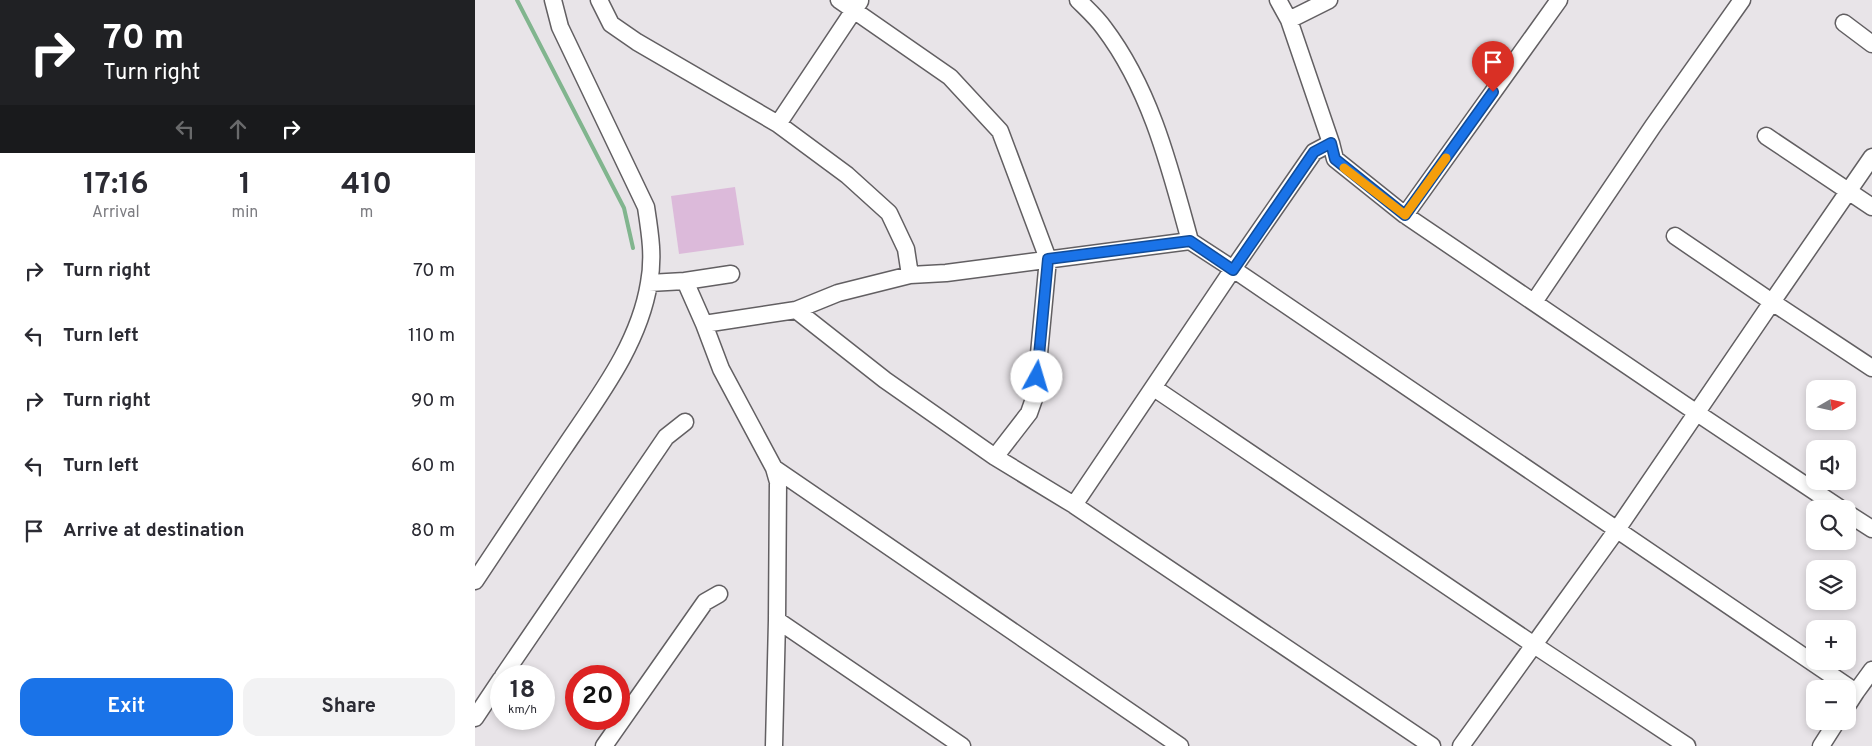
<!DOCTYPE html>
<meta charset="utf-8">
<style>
:root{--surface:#fff;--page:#f2f2f3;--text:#2b2b33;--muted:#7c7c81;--accent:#1a73e8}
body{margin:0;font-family:Overpass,sans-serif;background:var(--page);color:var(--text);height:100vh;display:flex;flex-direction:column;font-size:19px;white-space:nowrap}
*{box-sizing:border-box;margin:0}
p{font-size:16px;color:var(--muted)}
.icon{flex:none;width:28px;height:28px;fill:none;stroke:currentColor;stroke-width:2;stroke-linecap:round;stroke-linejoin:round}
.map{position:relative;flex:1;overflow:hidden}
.drawer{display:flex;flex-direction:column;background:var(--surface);width:475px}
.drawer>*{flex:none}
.guide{background:#202124;color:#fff;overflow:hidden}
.needle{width:32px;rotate:81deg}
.fabs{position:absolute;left:1331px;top:380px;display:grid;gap:10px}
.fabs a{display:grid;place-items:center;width:50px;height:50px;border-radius:10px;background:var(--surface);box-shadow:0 2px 8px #0003;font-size:25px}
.speed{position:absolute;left:15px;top:665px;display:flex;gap:10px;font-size:25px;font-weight:700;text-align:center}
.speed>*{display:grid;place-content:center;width:65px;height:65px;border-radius:50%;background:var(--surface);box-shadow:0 2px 8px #0003;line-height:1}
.speed small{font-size:12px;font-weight:400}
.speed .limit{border:8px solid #d22;background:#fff;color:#111}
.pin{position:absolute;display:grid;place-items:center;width:42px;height:42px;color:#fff;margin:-51px -21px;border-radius:50% 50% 50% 0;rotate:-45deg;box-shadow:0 0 5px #0007}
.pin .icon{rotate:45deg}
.me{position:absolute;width:55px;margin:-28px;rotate:6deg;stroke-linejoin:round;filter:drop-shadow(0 0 4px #0008)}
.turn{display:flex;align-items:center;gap:18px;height:105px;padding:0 20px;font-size:22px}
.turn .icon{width:65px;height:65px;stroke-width:2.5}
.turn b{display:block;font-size:35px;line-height:42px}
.lanes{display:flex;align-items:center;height:48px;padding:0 20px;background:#0003;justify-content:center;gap:25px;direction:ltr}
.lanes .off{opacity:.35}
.eta{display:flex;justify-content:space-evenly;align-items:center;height:85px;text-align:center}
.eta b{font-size:30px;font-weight:700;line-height:35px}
.action{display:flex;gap:10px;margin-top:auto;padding:10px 20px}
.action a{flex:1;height:58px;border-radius:15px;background:var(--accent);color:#fff;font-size:20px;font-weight:700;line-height:58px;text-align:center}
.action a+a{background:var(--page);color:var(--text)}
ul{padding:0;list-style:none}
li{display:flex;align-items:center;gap:15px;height:65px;padding:0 20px}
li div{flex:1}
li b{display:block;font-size:19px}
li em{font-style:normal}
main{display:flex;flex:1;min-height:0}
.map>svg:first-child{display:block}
.green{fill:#dcbada}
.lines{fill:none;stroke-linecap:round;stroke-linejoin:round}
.stream{stroke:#81b58e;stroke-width:4}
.minor-casing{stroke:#625f62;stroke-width:19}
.minor{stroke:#fff;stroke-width:16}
.route-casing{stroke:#114b97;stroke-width:12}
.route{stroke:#1a73e8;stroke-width:9}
.slow{stroke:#f59e0b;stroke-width:9}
</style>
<main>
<section class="drawer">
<div class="guide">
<div class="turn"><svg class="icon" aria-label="right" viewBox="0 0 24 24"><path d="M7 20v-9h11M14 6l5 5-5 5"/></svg><div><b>70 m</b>Turn right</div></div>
<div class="lanes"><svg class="icon off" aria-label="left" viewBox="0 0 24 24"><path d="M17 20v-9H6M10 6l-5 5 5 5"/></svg><svg class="icon off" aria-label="ahead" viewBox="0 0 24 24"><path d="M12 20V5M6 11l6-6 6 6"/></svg><svg class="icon" aria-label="right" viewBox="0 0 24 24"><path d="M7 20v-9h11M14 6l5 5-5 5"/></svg></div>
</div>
<div class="eta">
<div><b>17:16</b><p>Arrival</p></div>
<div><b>1</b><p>min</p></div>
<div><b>410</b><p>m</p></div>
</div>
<ul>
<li><svg class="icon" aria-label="right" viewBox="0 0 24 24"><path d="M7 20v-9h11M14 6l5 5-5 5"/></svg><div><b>Turn right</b></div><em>70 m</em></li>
<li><svg class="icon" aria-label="left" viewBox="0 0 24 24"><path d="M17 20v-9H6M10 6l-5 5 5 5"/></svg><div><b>Turn left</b></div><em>110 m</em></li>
<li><svg class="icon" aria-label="right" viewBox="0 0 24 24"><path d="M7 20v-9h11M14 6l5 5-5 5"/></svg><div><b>Turn right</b></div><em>90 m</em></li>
<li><svg class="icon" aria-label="left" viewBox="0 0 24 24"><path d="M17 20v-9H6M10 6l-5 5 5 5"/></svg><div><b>Turn left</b></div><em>60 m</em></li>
<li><svg class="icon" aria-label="arrive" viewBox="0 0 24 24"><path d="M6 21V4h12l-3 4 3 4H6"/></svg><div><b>Arrive at destination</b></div><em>80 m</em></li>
</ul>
<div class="action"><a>Exit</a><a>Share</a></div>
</section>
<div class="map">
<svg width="1397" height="746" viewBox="0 0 1397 746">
<rect width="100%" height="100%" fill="#e8e4e8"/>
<path class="green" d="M260,187L269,245L204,254L196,196Z"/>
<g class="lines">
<path class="stream" d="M42,0L149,208L158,248"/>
<g class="minor-casing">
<path id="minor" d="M124,0L136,24L162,42L303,124L372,175L414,213L431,249L435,275
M364,0L475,77L525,131L573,259L560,396L554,413L520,457
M603,0C612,9 622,18 629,28C676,90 695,168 715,241
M803,0L814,20L856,143L860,159L930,215L1222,413L1366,509
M814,20L854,0
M1369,23L1397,44
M303,124L385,1
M1291,136L1397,207
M930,215L1084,0
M1200,236L1297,302L1397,157
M210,281L256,274
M174,283L210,281L229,324L246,369L299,468L303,482L302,620L299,746
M1059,302L1178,126L1267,0
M321,310L363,293L435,275L471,273L715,241L758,269L839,152L856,143
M229,324L321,310L410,380L520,457L599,505L957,746
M679,388L1059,645L1212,746
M299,468L705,746
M599,505L758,269L1381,692L1372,706
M1372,513L1397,529
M0,581C30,536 59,492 89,448C123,397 164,345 174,283C179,257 175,233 171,207L85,27L78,0
M302,620L487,746
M28,676L191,437L210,422
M1381,692L1397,670
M0,718L26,679
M129,746L230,602L244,594
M986,746L1141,531L1297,302L1397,368
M1346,746L1362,721"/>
</g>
<use href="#minor" class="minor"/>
</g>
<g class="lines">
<g class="route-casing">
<path id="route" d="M562,377L573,259L715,241L758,270L839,152L856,143L860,159L930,215L1018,92"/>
</g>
<use href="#route" class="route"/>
<path class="slow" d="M869,168L930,215L971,158"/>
</g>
</svg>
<div class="fabs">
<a><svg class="needle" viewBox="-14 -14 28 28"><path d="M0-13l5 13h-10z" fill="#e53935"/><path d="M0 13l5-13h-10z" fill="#7c7c81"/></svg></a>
<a><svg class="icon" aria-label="sound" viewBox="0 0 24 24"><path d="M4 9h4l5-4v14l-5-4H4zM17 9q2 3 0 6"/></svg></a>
<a><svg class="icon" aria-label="search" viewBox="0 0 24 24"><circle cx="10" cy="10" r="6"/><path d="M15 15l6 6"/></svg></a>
<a><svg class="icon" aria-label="layers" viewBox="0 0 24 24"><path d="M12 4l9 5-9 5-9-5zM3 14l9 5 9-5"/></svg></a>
<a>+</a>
<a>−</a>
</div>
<div class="speed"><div>18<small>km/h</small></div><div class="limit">20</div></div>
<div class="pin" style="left:1018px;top:92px;background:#d93025"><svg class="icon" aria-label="arrive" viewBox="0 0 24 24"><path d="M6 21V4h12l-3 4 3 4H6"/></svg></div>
<svg class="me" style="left:562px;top:377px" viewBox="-20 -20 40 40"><circle r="19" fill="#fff"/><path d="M0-13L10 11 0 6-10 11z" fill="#1a73e8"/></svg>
</div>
</main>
